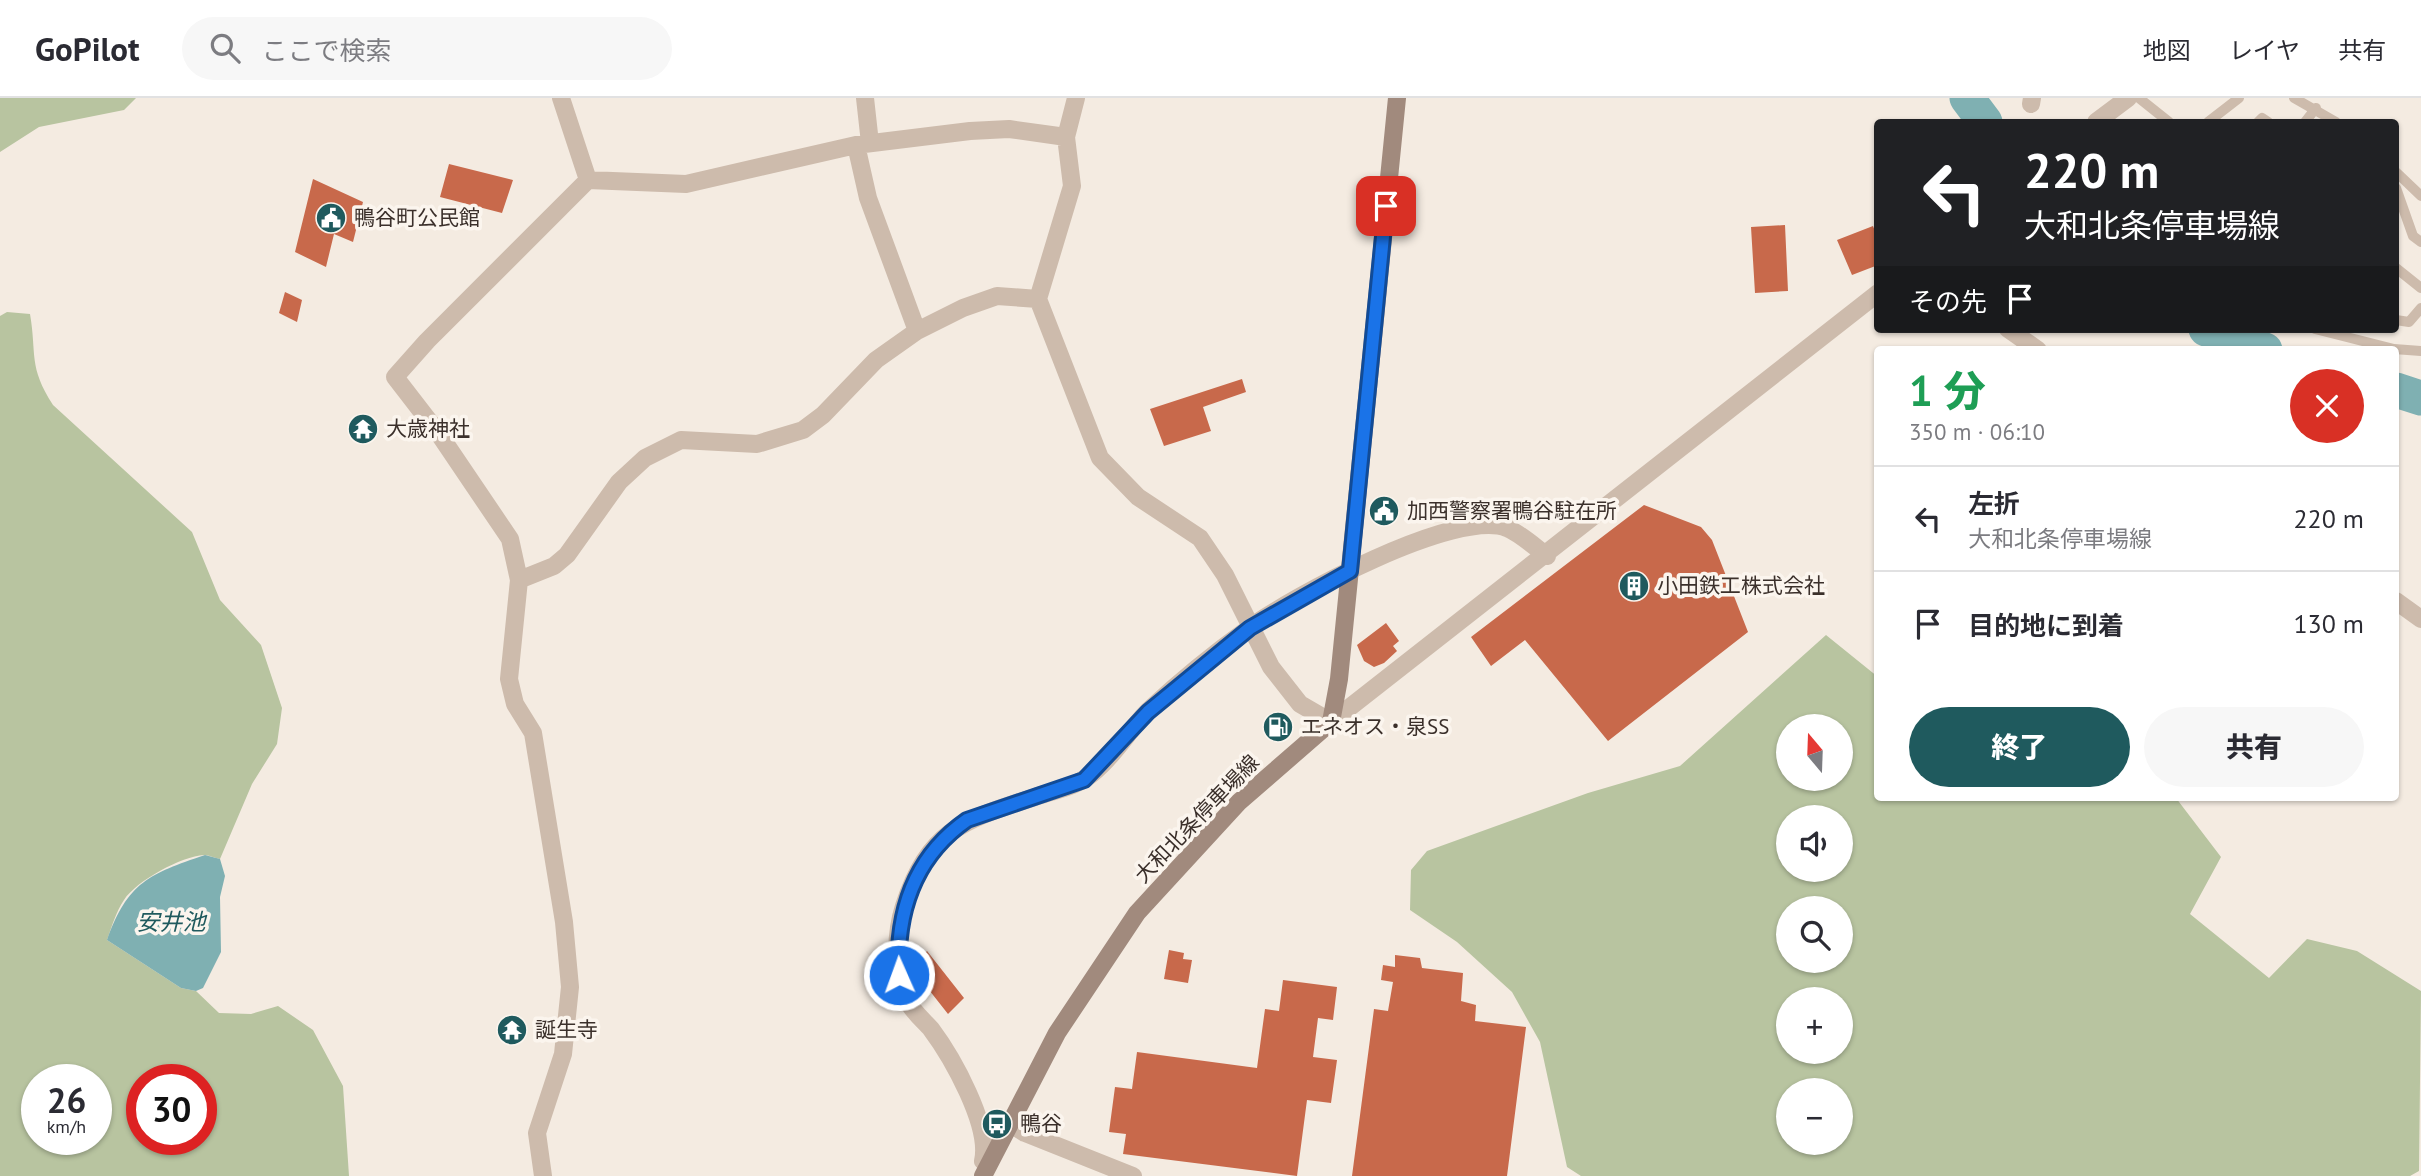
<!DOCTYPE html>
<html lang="ja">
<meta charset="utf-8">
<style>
:root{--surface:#fff;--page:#f7f7f7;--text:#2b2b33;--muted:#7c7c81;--line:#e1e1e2;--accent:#1f5a5e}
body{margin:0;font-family:"PT Sans","Noto Sans JP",sans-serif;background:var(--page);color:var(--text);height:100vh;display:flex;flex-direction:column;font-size:26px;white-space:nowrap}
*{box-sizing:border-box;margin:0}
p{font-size:23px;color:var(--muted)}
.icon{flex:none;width:38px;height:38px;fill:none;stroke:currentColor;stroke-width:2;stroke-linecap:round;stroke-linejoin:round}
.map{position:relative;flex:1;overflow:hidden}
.details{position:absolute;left:1874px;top:248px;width:525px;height:455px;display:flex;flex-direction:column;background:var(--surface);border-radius:7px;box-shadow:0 2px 5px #0004}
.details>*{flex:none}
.banner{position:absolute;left:1874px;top:21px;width:525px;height:214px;border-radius:7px;box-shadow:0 2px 5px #0004;background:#202124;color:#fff;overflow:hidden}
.needle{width:46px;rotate:341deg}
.controls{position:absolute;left:1776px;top:616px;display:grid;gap:14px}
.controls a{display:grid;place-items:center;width:77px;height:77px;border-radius:50%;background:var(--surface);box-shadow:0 2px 5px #0004;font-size:35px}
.speed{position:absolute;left:21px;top:966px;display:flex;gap:14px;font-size:35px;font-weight:700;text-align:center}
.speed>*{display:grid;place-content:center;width:91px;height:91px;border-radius:50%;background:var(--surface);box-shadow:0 2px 5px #0004;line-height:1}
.speed small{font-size:18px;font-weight:400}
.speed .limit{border:10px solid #d22;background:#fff;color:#111}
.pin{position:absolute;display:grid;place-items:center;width:60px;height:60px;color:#fff;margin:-30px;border-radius:14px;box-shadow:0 4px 10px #0006}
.me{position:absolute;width:77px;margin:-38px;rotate:358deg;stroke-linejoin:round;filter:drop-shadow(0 0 5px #0008)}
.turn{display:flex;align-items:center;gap:24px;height:147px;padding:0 35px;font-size:32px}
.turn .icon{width:91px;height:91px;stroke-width:2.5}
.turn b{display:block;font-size:49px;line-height:60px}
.then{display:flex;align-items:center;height:66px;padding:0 35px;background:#0003;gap:14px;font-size:26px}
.round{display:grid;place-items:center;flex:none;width:74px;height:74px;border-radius:37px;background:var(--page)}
.headline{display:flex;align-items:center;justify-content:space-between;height:119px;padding:0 35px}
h1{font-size:42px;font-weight:800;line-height:52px;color:#1e9e55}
.primary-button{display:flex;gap:14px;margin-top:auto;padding:14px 35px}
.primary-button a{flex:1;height:80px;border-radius:42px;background:var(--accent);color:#fff;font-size:28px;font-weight:800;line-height:80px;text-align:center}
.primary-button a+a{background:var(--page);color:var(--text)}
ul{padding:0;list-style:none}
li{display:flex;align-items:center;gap:21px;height:105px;padding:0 35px;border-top:2px solid var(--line)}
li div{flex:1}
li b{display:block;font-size:26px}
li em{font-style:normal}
header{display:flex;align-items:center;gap:42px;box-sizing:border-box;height:98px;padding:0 35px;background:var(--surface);border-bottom:2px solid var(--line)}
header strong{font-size:33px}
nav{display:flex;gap:38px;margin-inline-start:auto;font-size:24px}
.search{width:490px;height:63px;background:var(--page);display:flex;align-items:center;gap:18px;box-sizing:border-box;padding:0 24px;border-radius:38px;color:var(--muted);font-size:26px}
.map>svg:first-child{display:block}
.green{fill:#b8c4a0;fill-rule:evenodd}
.water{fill:#7fb0b2}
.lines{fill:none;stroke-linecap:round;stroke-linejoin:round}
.river{stroke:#7fb0b2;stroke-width:35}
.building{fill:#c8694b}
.service{stroke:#cdbbac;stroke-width:10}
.minor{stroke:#cdbbac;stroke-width:18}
.tertiary{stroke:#cdbbac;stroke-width:18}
.secondary{stroke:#a18a7d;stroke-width:18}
.route-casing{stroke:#114b97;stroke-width:18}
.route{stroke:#1a73e8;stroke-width:12}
.labels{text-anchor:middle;stroke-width:7;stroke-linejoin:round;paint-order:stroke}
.poi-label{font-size:21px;fill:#3b302b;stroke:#fbf5ee;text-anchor:start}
.street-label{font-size:21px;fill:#3b302b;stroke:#fbf5ee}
.water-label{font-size:23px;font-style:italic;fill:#1f5a5e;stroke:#fbf5ee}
</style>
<header>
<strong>GoPilot</strong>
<div class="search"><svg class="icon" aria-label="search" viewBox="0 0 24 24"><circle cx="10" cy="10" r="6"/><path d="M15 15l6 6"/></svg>ここで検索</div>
<nav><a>地図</a><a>レイヤ</a><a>共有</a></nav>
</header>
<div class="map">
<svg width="2421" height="1078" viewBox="0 0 2421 1078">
<rect width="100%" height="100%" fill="#f4ebe1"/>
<path class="green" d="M0,0H136L124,12L39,29L0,54Z
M7,214L30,216C37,257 28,268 53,307L192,434L220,502L261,547L282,610L277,646L252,686L220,761C215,760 209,757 204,757C182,758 136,783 124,802C116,814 112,828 107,842L181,890L196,893L219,915L251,916L278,908L313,932L343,988L349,1078H0V218ZM37,982H96V1041H37ZM142,982H201V1041H142Z
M1826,537L1878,579V700H2176L2221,759L2190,816L2269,880L2307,841L2357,853L2421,893L2419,1073L2410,1078H1581L1567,1069L1540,944L1512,894L1457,844L1410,812L1411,772L1427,753L1588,695L1680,668ZM1788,628H1841V681H1788ZM1788,719H1841V772H1788ZM1788,810H1841V863H1788ZM1788,901H1841V954H1788ZM1788,992H1841V1045H1788Z"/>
<path class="water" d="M205,757L220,761L225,778L220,799L221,854L203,890L196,893L181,890L107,842C128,784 149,776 205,757Z"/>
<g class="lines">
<path class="river" d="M1967,0L1985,24
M2206,231L2265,252
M2396,292L2421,300"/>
</g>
<path class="building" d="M449,66L513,82L502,115L440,99Z
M313,81L363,104L353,144L334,136L326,169L295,154Z
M1785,127L1788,193L1755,195L1751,129Z
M1873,128L1878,141V167L1852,177L1837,142Z
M285,194L302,202L297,224L279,215Z
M1242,281L1246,294L1203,309L1211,333L1164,348L1150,311Z
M1644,407L1701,429L1712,442L1748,534L1608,643L1525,542L1491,568L1471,539Z
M1386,525L1399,543L1393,548L1397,553L1384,565L1374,569L1364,563L1357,547Z
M1169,852L1184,855L1183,861L1192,862L1188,885L1164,881Z
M927,853L964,900L948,916L911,869Z
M1395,857L1420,860L1422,870L1463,875L1461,903L1476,907L1475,923L1526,929L1507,1078H1352L1374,911L1388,913L1393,884L1381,882L1383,867L1395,869Z
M1283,882L1337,889L1333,922L1318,920L1313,959L1337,962L1331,1005L1307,1002L1297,1078L1123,1056L1126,1036L1109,1034L1115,989L1132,991L1137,954L1257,970L1265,911L1279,913Z"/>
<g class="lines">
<path class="service" d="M2139,0L2169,24
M2294,0L2336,24
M2208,24L2239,0
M2258,24L2262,20L2268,24
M2305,24L2316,10
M2396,74L2421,98
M2396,90L2413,138L2421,144
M2396,170L2421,190
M2396,222L2409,224L2421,210
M2315,231L2394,251L2421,253"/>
<path class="minor" d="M561,0L588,82
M865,0L870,45
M1076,0L1066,39L1072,88L1038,201L1100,360L1138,399L1200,440L1225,477L1271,569L1300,606L1331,624
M2031,6L2032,0
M856,47L868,100L917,233
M2008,231L2038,252
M519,482L510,441L439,336L395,279L427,243L588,82L686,86L856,47L970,33L1009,31L1066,39
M2396,503L2421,521
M1009,1025L1025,1035L1133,1078
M988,1067L983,1063C991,1028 952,959 931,931C923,922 912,913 907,902C894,875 895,836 904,808C930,727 969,721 1041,697C1056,692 1073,689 1086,680C1111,663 1127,634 1148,613C1179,584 1213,556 1248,531C1291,499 1456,410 1507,430C1521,436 1535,449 1547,458
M543,1078L537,1035L563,956L570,889L564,824L533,635L515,606L509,581L519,482L554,468L567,457L619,384L645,360L681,342L757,346L803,332L823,317L876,262L917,233L963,210L997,198L1038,201"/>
<path class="tertiary" d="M2096,24L2128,0
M1331,624L1878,195"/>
<path class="secondary" d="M983,1078L1057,935L1137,815L1239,704L1331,624L1339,581L1397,0"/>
</g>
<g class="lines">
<g class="route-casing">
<path id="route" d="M899,877C896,814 914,759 967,722L1084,682L1148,614L1250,530L1350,473L1386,108"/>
</g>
<use href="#route" class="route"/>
</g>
<defs>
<g id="civic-disc" transform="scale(1.575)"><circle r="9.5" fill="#1f5a5e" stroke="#fbf5ee"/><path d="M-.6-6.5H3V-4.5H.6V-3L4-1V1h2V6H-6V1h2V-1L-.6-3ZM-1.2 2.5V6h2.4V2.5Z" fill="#fff"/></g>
<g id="temple-disc" transform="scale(1.575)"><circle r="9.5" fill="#1f5a5e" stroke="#fbf5ee"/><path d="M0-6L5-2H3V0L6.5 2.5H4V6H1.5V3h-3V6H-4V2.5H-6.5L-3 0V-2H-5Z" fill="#fff"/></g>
<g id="building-disc" transform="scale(1.575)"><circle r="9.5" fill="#1f5a5e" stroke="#fbf5ee"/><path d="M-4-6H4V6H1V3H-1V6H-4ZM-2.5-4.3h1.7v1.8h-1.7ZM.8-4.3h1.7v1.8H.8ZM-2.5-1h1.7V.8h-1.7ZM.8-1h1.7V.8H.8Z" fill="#fff"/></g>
<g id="fuel-disc" transform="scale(1.575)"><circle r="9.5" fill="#1f5a5e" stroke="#fbf5ee"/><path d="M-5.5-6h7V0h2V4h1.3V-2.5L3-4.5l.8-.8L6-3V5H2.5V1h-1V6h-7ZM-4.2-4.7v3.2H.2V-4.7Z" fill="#fff"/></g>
<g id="bus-disc" transform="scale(1.575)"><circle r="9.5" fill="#1f5a5e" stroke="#fbf5ee"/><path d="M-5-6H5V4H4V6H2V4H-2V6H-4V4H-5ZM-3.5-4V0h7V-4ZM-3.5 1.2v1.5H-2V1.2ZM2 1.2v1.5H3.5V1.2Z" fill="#fff"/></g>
</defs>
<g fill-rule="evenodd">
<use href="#civic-disc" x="331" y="120"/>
<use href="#temple-disc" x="363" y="331"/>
<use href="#civic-disc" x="1384" y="413"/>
<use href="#building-disc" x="1634" y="488"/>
<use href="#fuel-disc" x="1278" y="629"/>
<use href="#temple-disc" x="512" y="932"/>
<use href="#bus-disc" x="997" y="1026"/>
</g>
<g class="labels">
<g class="poi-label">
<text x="354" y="127">鴨谷町公民館</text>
<text x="386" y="338">大歳神社</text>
<text x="1407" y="420">加西警察署鴨谷駐在所</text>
<text x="1657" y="495">小田鉄工株式会社</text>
<text x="1301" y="636">エネオス・泉SS</text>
<text x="535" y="939">誕生寺</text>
<text x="1020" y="1033">鴨谷</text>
</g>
<g class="street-label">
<text transform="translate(1197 721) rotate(-46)" y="7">大和北条停車場線</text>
</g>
<g class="water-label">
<text x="171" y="832">安井池</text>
</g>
</g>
</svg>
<div class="controls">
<a><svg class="needle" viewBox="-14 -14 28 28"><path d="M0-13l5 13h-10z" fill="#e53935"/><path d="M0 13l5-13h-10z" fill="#7c7c81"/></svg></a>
<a><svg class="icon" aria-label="sound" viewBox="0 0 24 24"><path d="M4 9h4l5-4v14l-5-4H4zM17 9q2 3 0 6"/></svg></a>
<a><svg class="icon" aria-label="search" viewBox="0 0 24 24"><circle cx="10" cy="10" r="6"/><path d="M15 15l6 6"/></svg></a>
<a>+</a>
<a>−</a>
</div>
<div class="speed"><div>26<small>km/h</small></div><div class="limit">30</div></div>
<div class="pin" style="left:1386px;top:108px;background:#d93025"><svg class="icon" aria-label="arrive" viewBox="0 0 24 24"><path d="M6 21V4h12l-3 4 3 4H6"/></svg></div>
<svg class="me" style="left:899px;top:877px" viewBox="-20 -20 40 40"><circle r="17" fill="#1a73e8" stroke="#fff" stroke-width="3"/><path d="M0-11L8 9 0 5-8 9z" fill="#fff"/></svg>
<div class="banner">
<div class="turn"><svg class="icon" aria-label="left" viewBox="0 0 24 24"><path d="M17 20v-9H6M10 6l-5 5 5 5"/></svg><div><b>220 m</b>大和北条停車場線</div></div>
<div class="then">その先<svg class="icon" aria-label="arrive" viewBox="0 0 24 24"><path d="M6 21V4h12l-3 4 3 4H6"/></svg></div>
</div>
<section class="details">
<div class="headline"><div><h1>1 分</h1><p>350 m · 06:10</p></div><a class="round" style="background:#d93025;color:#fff"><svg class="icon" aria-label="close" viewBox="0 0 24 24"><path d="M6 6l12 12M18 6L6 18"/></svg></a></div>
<ul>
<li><svg class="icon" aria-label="left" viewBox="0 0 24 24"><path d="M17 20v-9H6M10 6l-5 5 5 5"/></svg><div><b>左折</b><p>大和北条停車場線</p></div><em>220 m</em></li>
<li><svg class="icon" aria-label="arrive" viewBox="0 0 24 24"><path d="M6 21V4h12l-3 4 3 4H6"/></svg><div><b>目的地に到着</b></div><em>130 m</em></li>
</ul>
<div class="primary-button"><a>終了</a><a>共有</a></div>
</section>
</div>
